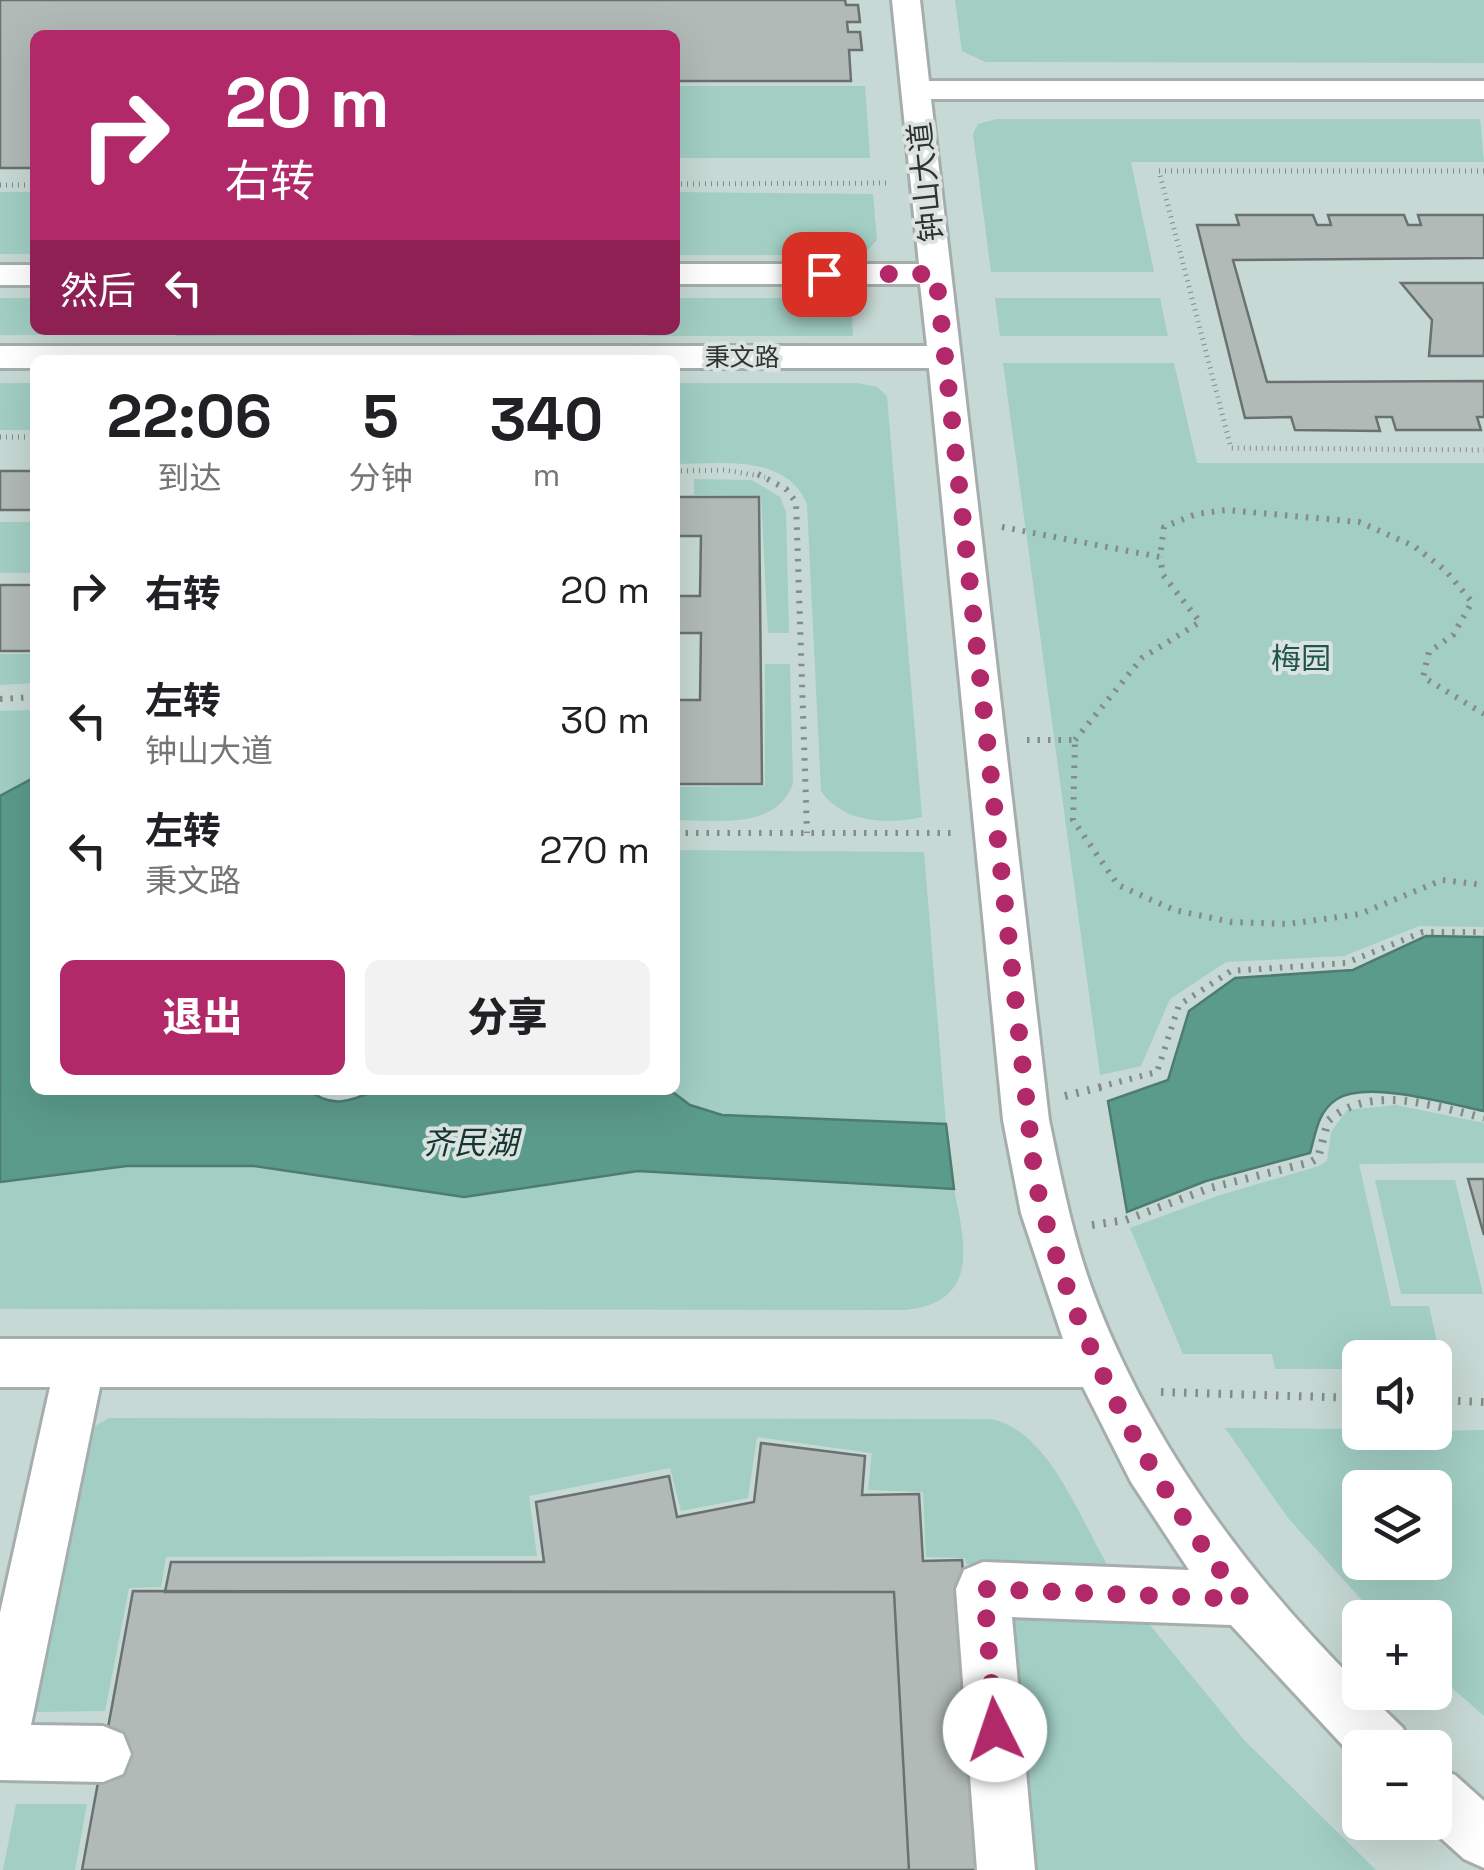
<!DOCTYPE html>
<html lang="zh">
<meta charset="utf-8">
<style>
:root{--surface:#fff;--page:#f2f2f2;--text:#202124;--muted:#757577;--accent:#b22969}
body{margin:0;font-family:"Space Grotesk","Noto Sans SC",sans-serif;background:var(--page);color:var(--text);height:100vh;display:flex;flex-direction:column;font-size:38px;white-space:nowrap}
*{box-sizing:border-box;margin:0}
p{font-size:32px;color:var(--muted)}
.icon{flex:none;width:55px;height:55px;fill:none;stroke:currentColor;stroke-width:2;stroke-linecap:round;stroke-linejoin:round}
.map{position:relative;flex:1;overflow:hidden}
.sheet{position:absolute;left:30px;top:355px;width:650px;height:740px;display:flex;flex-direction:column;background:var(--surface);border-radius:15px;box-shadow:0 10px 40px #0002}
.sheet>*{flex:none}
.hud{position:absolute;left:30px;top:30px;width:650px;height:305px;border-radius:15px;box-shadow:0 10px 40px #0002;background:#b22969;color:#fff;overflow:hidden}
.buttons{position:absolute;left:1342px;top:1340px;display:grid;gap:20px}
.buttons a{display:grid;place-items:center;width:110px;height:110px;border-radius:15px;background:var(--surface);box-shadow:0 10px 40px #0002;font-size:50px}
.pin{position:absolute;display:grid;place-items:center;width:85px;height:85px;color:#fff;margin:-42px;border-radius:20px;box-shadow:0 5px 15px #0006}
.me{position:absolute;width:110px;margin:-55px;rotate:356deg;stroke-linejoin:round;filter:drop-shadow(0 0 8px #0008)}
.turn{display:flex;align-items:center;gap:35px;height:210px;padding:0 30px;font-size:45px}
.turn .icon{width:130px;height:130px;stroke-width:2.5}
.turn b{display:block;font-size:70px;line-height:85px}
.then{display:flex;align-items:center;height:95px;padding:0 30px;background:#0003;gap:20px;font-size:38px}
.eta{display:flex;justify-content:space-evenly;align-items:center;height:170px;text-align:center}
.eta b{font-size:60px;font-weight:800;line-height:70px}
.action{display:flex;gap:20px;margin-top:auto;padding:20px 30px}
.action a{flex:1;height:115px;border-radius:15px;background:var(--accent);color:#fff;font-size:40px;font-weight:800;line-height:115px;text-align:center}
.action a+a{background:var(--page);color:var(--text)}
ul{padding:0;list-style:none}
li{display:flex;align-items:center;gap:30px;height:130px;padding:0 30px}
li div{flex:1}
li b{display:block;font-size:38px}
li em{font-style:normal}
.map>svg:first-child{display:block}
.built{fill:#c7d9d4;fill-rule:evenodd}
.green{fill:#a2cec3;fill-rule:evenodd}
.water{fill:#5b9b8c;stroke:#4e7c71;stroke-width:2.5}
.building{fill:#b1bab7;stroke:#6a7270;stroke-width:2.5}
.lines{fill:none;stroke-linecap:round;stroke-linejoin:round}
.minor-casing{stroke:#a5aeac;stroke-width:6}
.path-far2{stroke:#848b89;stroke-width:5;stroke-dasharray:1 5;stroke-linecap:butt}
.path-far1{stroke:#848b89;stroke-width:6;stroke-dasharray:2.5 8;stroke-linecap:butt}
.path{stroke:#848b89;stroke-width:8;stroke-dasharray:2.5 9;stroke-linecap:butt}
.minor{fill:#fff;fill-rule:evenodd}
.route{stroke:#b22969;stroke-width:18;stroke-dasharray:0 32.4}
.labels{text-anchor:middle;stroke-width:8;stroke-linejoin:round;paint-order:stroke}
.far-street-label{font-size:25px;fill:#2f3332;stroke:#dae3e0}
.street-label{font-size:30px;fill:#2f3332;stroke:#dae3e0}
.park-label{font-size:30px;fill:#1f554a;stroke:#dae3e0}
.water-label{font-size:32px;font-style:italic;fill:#15352e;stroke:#dae3e0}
</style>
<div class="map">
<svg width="1484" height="1870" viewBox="0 0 1484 1870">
<rect width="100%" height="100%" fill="#dae3e0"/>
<path class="built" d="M0,0H1484V1870H0ZM35,35H675V330H35ZM35,360H675V1090H35ZM1360,1358H1435V1432H1360ZM1360,1488H1435V1562H1360ZM1360,1618H1435V1692H1360ZM1360,1748H1435V1822H1360Z"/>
<path class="green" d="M955,0H1484V63L985,62L962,51Z
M675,86H865L870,158H675Z
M997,119H1480L1484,162H1131L1154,272H991L973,134L978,124Z
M0,192H35V254H0Z
M675,192L873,194L877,240L867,251L849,255H675Z
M0,298H35V330H148L146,335H0Z
M675,298H851L853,336H647L648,330H675Z
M995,298H1160L1168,336H1000Z
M178,330H383L382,335L176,336Z
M413,330H618L617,335L412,336Z
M1003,363H1174L1197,463H1484V927L1419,926L1344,956L1226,962L1170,999L1141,1066L1100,1075Z
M0,383H35V430H0Z
M675,383H857L877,387L887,396L922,817C887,825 843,823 821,791L807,504C786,453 719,464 675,464Z
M694,479L752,480L780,497L786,512L789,633H768L761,496L694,495Z
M0,522H35V573H0Z
M0,654H35V683L0,685Z
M765,664H790L793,784C774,831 716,820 675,820V787L765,786Z
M35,710V777L0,796V711Z
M675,850L924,852L946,1124L722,1115L690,1105L670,1090H675Z
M1396,1105L1484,1123V1163L1359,1164L1391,1306H1429L1443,1369H1435V1358H1360V1369H1275L1272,1354H1183L1130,1228L1217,1196L1319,1166L1327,1161L1331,1132L1347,1110Z
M127,1166H254L464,1197L638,1171L954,1189C965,1243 981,1303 904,1310L0,1309V1182Z
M1375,1180H1455L1483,1294H1401Z
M109,1418L991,1419C1048,1430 1079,1517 1107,1564H966L965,1558L926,1557L923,1492L868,1490L872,1453L757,1437L748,1498L681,1511L670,1468L529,1496L537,1556L166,1557L161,1587L129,1588L105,1711L36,1712L95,1426Z
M1225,1428L1360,1429V1432L1484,1430V1716L1435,1673V1618L1377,1617L1288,1518ZM1360,1488H1435V1562H1360Z
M1008,1614H1141L1245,1741L1376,1870H1029Z
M16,1804H87L75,1870H3Z"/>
<path class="water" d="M35,777V1090H309C331,1109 352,1101 376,1090H670L690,1105L722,1115L946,1124L954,1189L638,1171L464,1197L254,1166H127L0,1182V796Z
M1426,936L1484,937V1111C1450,1104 1368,1080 1337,1099C1317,1112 1316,1133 1310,1153L1206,1181L1127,1212L1108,1101L1168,1080L1189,1011L1235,978L1353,970Z"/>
<path class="building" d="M0,0H845L846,5H858L860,22H847L848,32H860L862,50H849L851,81H675V35H35V168H0Z
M1236,215H1313L1317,225H1331L1328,215H1404L1408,225H1421L1418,215H1484V258L1233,260L1267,382L1484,381V417H1477L1481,430H1396L1392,417H1376L1380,431L1295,430L1291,417L1245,418L1197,225H1239Z
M1401,283H1484V356H1429L1432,320Z
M0,471H35V510H0Z
M675,497H759L762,784H675V700H700L701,633H675V596H700L701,536H675Z
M0,585H35V651H0Z
M1468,1179H1484V1235Z
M761,1443L865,1456L862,1495L919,1494L923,1561L962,1560L985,1870H909L894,1592H165L171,1562H544L536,1502L669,1476L677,1517L754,1502Z
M133,1591L894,1592L909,1870H82Z"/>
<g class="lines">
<g class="minor-casing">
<path id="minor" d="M892,0H920L929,81H1484V99H931L1049,1120C1062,1182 1074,1245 1098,1305C1155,1449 1250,1577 1360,1686V1692H1366L1403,1728L1411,1748H1360V1764L1231,1625L1012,1617L1035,1870H977L956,1589L964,1570L983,1562L1189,1570L1131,1482L1083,1387H100L31,1725L103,1726L123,1734L131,1754L123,1774L103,1782L0,1780V1613L50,1387H0V1339H1063L1021,1213L1003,1120L929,368H675V360H35V368H0V346H927L920,284H675V264H919Z
M0,265H35V285H0Z
M1435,1767L1455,1775L1484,1801V1868L1464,1859L1423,1822H1435Z"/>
</g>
<path class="path-far2" d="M1484,171H1159L1231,448L1484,450
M675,184L889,183
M0,185H35
M0,437H35
M675,471L725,470L765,477"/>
<path class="path-far1" d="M758,474L786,489L796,502L807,833
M1002,527L1160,557L1164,527L1196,514L1227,510L1359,522L1414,546L1446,571L1472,602L1453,635L1429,652L1423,677L1484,714
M0,699L35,697
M1027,740H1075L1073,820L1118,885L1174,910L1231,922L1288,924L1360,914L1442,880L1484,885
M1075,740L1142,658L1200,622L1163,575L1160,557
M675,833H954
M1099,1087L1157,1072L1179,1005L1231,971L1346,963L1423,932H1484"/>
<path class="path" d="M1065,1096L1109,1085
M1092,1225L1126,1220L1210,1188L1311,1162L1318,1158L1328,1121C1370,1083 1435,1106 1484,1118
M1161,1392L1360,1398
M1435,1400L1484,1402"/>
<use href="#minor" class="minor"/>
</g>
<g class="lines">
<path class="route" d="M824,274H936L1035,1179C1072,1336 1143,1472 1242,1599L984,1589L995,1730"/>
</g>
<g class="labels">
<g class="far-street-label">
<text x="742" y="366">秉文路</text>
</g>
<g class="street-label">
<text transform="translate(926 182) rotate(-96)" y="10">钟山大道</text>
</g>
<g class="park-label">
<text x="1301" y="669">梅园</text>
</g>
<g class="water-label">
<text x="470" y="1154">齐民湖</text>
</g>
</g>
</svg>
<div class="buttons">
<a><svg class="icon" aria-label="sound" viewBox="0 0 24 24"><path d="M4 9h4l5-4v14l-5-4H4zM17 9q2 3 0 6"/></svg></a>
<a><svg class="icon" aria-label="layers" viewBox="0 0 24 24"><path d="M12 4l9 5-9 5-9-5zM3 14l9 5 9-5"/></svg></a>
<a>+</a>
<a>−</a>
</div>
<div class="pin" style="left:824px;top:274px;background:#d93025"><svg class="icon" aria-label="arrive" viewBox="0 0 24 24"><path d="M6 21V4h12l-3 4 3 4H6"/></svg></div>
<svg class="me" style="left:995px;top:1730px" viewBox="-20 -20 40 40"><circle r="19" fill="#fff"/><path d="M0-13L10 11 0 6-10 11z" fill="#b22969"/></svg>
<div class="hud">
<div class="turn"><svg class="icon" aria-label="right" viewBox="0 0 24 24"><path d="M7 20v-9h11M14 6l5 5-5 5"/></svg><div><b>20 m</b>右转</div></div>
<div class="then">然后<svg class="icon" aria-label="left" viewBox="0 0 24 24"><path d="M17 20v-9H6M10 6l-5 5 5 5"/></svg></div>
</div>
<section class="sheet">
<div class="eta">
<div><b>22:06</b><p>到达</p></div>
<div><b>5</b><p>分钟</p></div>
<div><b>340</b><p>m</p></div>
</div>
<ul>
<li><svg class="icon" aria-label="right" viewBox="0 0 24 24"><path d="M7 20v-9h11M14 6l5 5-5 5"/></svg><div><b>右转</b></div><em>20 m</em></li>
<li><svg class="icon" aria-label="left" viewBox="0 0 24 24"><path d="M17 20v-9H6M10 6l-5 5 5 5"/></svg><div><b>左转</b><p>钟山大道</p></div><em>30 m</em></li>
<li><svg class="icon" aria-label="left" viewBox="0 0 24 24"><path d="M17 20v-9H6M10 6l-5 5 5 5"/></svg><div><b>左转</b><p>秉文路</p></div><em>270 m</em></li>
</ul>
<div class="action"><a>退出</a><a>分享</a></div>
</section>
</div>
